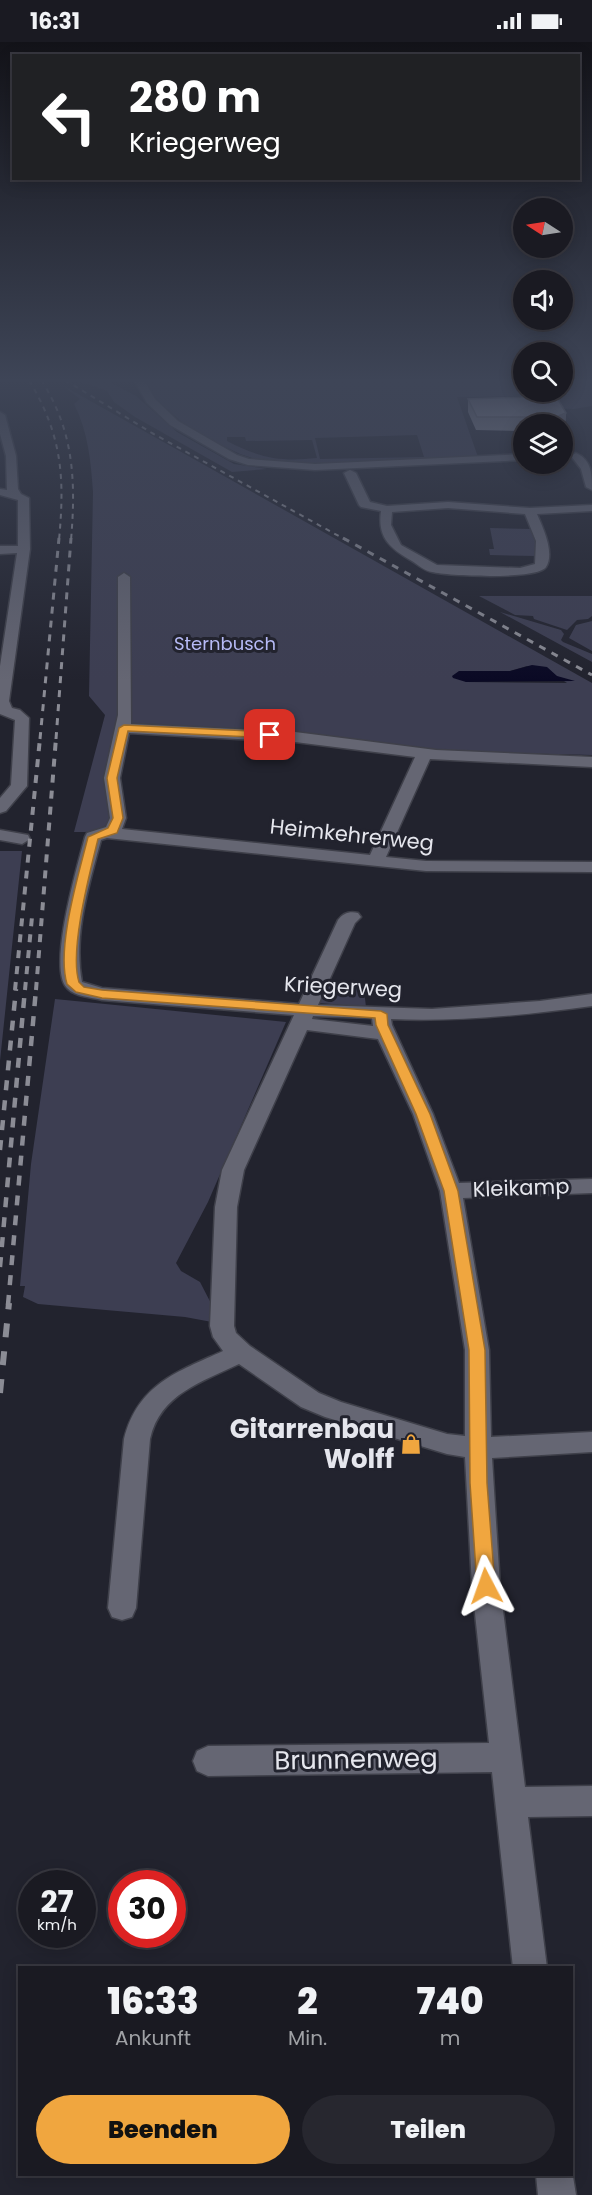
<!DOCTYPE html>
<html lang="de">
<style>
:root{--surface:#1a1a22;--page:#27272f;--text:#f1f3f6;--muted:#9fa1a5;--line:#383840;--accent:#f0a63f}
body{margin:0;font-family:Poppins,sans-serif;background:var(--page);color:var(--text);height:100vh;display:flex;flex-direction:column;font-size:22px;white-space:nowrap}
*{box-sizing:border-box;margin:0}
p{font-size:20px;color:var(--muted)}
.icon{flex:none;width:33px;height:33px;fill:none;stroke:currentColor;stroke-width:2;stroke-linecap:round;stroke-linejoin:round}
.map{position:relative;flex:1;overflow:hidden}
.side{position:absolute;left:18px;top:1924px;width:555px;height:210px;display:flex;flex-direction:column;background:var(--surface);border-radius:0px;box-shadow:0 3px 15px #0003,0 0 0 2px var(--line)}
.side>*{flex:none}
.top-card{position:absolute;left:12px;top:12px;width:568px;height:126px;border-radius:0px;box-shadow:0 3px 15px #0003,0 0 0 2px var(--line);background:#202124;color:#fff;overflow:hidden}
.needle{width:39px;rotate:282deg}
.tools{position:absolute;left:513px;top:156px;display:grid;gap:12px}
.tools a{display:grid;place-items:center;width:60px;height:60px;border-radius:50%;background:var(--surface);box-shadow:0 3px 15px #0003,0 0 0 2px var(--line);font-size:30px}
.speed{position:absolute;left:18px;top:1828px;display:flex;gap:12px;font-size:30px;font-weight:700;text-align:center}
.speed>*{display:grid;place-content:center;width:78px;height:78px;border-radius:50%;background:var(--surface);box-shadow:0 3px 15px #0003,0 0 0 2px var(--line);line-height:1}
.speed small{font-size:15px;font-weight:400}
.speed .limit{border:9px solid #d22;background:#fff;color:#111}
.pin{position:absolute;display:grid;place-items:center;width:51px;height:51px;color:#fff;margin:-26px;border-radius:12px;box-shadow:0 3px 9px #0006}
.me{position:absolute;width:66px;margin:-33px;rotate:356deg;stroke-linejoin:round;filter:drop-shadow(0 0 4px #0008)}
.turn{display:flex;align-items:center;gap:21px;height:126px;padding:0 18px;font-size:27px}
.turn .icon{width:78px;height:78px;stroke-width:2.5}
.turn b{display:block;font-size:42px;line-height:51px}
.eta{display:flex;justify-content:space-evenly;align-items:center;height:102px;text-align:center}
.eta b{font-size:36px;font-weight:800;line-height:42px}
.primary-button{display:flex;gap:12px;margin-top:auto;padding:12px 18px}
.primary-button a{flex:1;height:69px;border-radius:36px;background:var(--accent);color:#111;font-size:24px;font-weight:800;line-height:69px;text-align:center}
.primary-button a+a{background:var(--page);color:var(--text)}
.status{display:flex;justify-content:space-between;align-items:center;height:42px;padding:0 30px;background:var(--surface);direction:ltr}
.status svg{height:16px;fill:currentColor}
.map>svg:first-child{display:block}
.green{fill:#3d3e52;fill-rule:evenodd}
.water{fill:#0a0924}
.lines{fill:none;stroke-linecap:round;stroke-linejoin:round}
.street-casing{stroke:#3f404a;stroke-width:3}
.street{fill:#656673;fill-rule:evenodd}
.rail-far4{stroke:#8b8c95;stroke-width:2;stroke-dasharray:5 5;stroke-linecap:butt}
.rail-far3{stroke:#8b8c95;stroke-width:3;stroke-dasharray:7 7;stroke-linecap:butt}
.rail-far2{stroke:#8b8c95;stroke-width:4;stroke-dasharray:8 8;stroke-linecap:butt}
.rail-far1{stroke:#8b8c95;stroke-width:4.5;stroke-dasharray:10 10;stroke-linecap:butt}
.rail{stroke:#8b8c95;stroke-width:6;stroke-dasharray:14 14;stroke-linecap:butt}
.wall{fill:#a4a5b2}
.shaded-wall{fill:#868691}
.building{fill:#bfc0cf;stroke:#868691;stroke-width:1.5}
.route{fill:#f0a63f;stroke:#9c6c29;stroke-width:1.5}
.labels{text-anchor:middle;stroke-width:6;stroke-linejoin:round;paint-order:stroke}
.far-park-label{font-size:18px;fill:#b6baf6;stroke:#22232e}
.street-label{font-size:21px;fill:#e5e6ed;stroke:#22232e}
.near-poi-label{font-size:26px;font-weight:bold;fill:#e5e6ed;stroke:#22232e;text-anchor:end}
.near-street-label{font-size:26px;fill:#e5e6ed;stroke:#22232e}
</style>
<div class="status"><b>16:31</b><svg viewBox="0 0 49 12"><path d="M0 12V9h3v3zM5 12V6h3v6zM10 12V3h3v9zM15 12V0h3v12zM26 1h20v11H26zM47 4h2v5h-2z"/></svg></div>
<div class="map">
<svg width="592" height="2153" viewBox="0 0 592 2153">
<rect width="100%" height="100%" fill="#22232e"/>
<path class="green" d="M76,338H106L136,354L177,390L234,422L267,427L232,430L135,375L114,360L107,349Z
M145,338H523L524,350H562L563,338H592V364L574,367L534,365L528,354L457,355L478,415L321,423L258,418L240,412L192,389L159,360L148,346ZM417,393L424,415L320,417L315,396ZM227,395H245L246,399L312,398L317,416C280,420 260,416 227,399Z
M62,343L592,641V713L430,709L116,680L105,738L111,777C102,791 89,790 74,790L105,673L89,654L93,450C91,420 88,389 74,362L80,357ZM527,624L555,633L567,641L466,640L459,629H510Z
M490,486L532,487L537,499L536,514L490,513L489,507H494Z
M479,554H592V574L588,577L577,578L567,588L534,577L533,574L515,573Z
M500,570L561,588L564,592L561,598L563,600L592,612V620Z
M592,579V609L569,596L576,583Z
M0,809H22L0,1019Z
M327,940L364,948L366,965L319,961Z
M55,957L286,980L208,1160L176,1221L181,1229L200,1240L217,1273L212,1280L185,1275L38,1262L23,1255L25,1244H20L31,1122Z"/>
<path class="water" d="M532,623L547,625L557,634L575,639L466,640L453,636L452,634L459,629H510Z"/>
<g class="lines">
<g class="street-casing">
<path id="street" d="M134,338H144L155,357L178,379L237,413L249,417L315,422L524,412V418L315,428L248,423L229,417L170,383L147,361Z
M0,370L5,373L16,414L18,447L21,452L29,456L30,507L9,659L12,666L20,668L29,676L27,744L6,769L0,771V756L11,743L15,678L0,672V624L17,511L0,512V504H18V458L0,453V447L7,448L6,414L0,392Z
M576,411C592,418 592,433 592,448L586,445L581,427L571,414Z
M350,428L356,431L370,460L387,464L448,460L530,466L592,463V469L537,472C543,486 555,511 546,525C538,538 448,534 432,530C425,529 418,523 412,519C391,507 377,496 381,469L361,465L359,463L344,431ZM448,466L525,472L536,499L535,522L520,526L437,523L401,503L391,483L392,470Z
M124,531L130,535L131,682L295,690L436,708L592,715V725L430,717L386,815L426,819L592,820V830L426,829L107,796L101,798C89,843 73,893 82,940L102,946L299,962L338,878C343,871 350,869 358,871L361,875L355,881L318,963L432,967L540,959L592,952V964C526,973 458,980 391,977L392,983L433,1072L459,1141L592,1137V1151L463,1156L489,1308L491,1395L592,1390V1410L492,1416L500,1544L525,1745L592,1744V1774L528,1775L547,1926H513L492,1730L208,1734L197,1729L193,1719L197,1709L208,1704L489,1701L472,1544L465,1415L447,1412L325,1375L301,1365L239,1322C202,1340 160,1352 150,1397L136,1566L132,1575L122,1578L112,1575L108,1566L124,1397C138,1342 177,1330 223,1309L213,1295L210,1284L215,1165L222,1128L294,973L102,958C91,955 75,955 67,946C47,927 78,821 85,795L87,791L106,785L110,776L104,736L118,673V535ZM129,691L295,700L415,715L370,813L122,787L126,776L120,736ZM313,974L372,976L373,984L312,977ZM307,988L378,997L413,1072L440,1149L465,1308V1394L447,1392L341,1360L319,1351L250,1304L236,1291L234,1284L237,1165L244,1128Z
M0,788L28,793L30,797L22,802L0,798Z
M572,2128L576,2153H538L536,2133H572Z"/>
</g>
<use href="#street" class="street"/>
<path class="rail-far4" d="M29,338C62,393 65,435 59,498
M41,338C74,388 76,440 71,498
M65,338L152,391L346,498"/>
<path class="rail-far3" d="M343,496L592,633
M40,697L59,496
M56,697L71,496"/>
<path class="rail-far2" d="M15,948L40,696
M25,948L32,875
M36,948L56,696"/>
<path class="rail-far1" d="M0,1108L16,947
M0,1225L25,947
M8,1263L36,947"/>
<path class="rail" d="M0,1351L9,1261"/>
</g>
<path class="wall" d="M468,357L566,371L565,385L562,382H524V389L476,388L468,370Z"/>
<path class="shaded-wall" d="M566,371L565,385L562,386V382H555L556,375Z"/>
<path class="building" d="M556,354L566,371L556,375H477L468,357Z"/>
<linearGradient id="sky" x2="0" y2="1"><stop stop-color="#131319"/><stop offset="0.53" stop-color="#3e4557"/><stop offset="1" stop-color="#3e4557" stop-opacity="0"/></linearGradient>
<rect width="592" height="639" fill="url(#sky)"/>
<path class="route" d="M124,683L270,690L275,693L270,696L128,689L117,736L123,776L117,791L98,797C90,830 69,909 79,940L84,945L102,948L381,969L387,972L388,983L430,1072L458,1149L485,1308L487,1441L495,1544L492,1549L486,1552L480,1549L477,1544L470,1441L469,1308L444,1149L416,1072L376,983L375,976L102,956L76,950L67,942C56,906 79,831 88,795L108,786L113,776L107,736L119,686Z"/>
<defs>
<g id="shop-bare" transform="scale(1.62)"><path d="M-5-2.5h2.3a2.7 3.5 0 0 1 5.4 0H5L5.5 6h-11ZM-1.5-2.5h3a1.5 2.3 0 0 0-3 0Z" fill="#f0a63f" stroke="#22232e" stroke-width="2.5" paint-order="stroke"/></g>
</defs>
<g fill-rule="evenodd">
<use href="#shop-bare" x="411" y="1402"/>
</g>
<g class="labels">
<g class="far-park-label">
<text x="225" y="608">Sternbusch</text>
</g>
<g class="street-label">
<text transform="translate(352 793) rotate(6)" y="7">Heimkehrerweg</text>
<text transform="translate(343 945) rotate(3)" y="7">Kriegerweg</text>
<text transform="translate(521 1146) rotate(-2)" y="7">Kleikamp</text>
</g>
<g class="near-poi-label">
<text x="394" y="1396">Gitarrenbau<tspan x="394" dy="30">Wolff</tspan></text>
</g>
<g class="near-street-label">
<text transform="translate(356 1717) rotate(-1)" y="9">Brunnenweg</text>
</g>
</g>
</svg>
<div class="tools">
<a><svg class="needle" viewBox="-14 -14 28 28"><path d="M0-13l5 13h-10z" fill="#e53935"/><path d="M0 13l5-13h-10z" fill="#9fa1a5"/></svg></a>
<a><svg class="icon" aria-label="sound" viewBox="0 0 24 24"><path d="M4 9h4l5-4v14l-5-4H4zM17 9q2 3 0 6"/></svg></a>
<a><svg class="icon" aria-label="search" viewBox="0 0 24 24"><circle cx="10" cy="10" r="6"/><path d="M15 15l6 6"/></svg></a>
<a><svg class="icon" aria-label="layers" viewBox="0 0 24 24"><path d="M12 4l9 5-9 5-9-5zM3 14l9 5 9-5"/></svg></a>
</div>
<div class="speed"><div>27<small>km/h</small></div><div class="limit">30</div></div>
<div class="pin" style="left:270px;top:693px;background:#d93025"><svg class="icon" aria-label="arrive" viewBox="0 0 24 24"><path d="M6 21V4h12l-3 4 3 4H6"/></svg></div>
<svg class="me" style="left:486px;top:1544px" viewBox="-20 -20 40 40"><path d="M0-17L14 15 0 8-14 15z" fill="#f0a63f" stroke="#fff" stroke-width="4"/></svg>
<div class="top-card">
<div class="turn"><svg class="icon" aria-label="left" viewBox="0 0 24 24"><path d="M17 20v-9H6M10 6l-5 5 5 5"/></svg><div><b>280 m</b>Kriegerweg</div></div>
</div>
<section class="side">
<div class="eta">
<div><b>16:33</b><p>Ankunft</p></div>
<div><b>2</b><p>Min.</p></div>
<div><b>740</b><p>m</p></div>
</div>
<div class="primary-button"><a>Beenden</a><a>Teilen</a></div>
</section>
</div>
